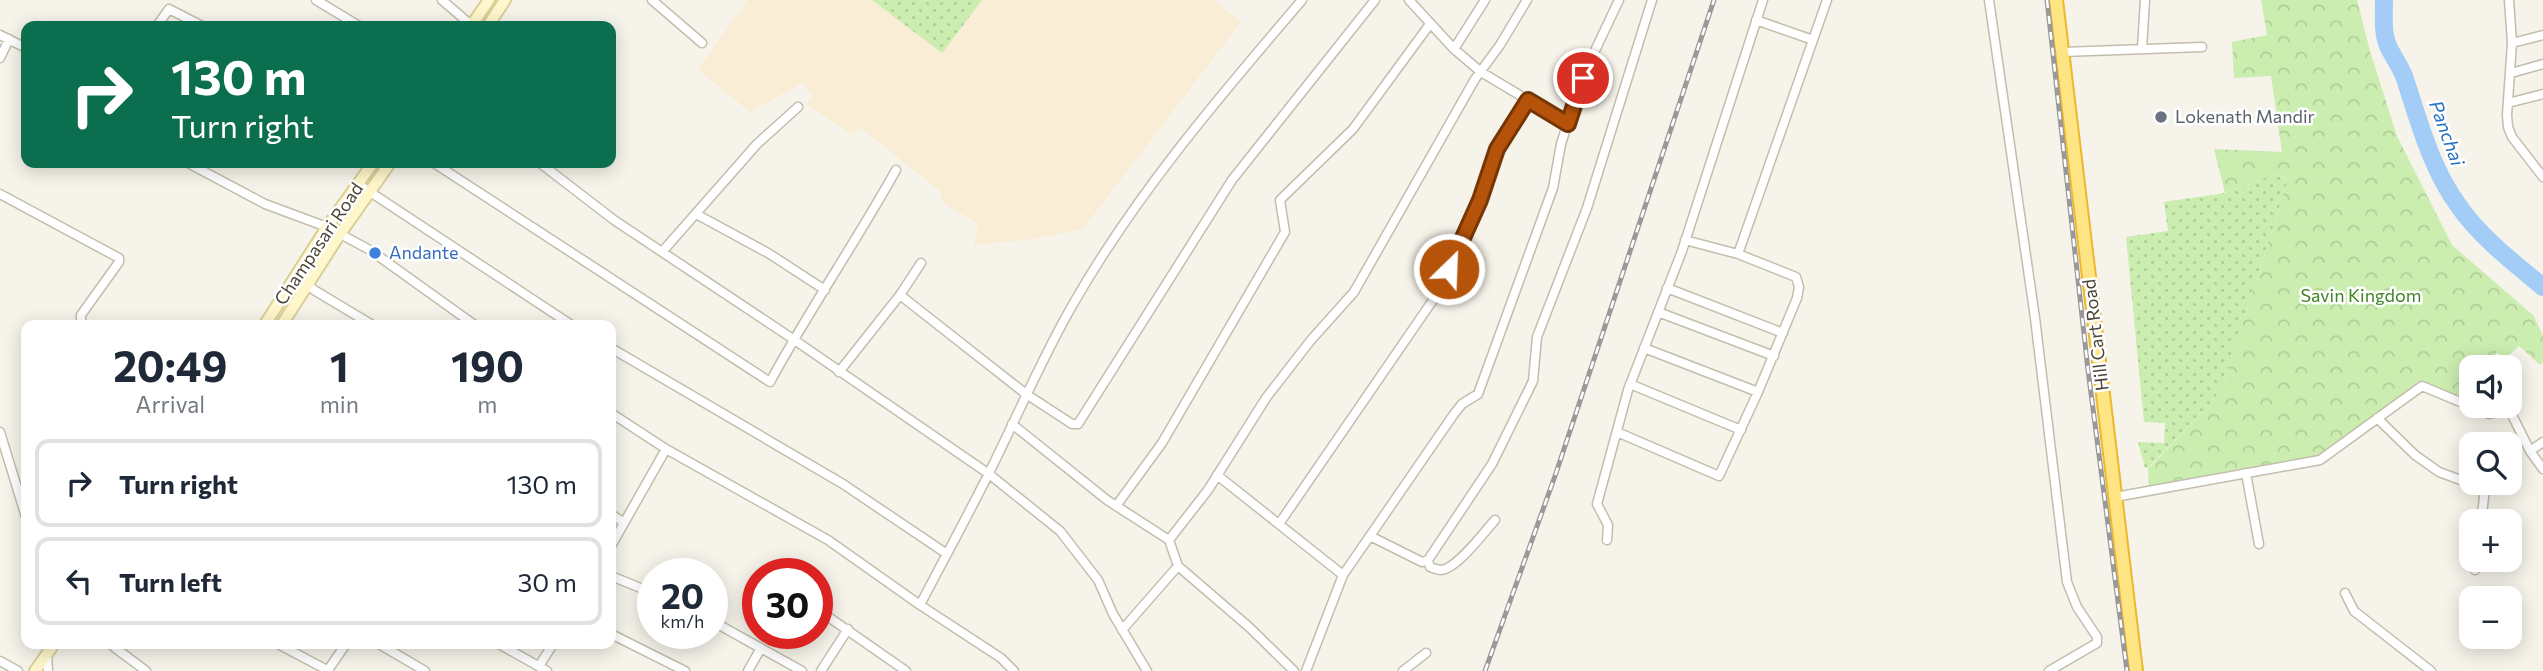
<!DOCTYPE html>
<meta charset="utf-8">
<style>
:root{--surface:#fff;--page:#f6f6f7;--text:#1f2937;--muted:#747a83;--line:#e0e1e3}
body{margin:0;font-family:Commissioner,sans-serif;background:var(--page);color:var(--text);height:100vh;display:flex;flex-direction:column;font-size:26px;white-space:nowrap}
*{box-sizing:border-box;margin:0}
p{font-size:23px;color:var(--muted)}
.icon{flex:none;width:38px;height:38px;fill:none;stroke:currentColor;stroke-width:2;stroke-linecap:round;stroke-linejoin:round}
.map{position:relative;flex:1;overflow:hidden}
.sheet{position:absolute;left:21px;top:320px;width:595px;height:329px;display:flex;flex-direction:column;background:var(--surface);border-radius:14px;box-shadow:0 4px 18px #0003}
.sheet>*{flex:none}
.hud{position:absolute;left:21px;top:21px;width:595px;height:147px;border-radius:14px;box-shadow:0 4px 18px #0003;background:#0b6e4f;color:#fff;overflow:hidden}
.fabs{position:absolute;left:2459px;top:355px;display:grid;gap:14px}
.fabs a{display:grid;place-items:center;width:63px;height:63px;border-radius:14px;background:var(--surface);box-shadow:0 4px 18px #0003;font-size:35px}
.speed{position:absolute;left:637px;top:558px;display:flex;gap:14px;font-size:35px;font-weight:700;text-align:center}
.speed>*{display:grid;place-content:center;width:91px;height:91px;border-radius:50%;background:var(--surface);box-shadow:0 4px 18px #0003;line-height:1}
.speed small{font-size:18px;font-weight:400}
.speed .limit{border:10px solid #d22;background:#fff;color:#111}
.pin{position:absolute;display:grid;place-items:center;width:60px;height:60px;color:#fff;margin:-30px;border:4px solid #fff;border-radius:50%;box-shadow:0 2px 7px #0007}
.me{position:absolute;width:77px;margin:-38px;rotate:24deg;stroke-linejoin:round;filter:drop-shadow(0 0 5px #0008)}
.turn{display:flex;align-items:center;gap:24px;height:147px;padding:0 35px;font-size:32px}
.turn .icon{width:91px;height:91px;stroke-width:2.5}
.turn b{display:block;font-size:49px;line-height:60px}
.eta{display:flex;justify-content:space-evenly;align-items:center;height:119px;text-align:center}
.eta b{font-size:42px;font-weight:700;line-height:49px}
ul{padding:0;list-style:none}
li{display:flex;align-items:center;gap:21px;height:88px;margin:0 14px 10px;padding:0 21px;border:4px solid var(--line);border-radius:14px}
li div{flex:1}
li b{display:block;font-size:26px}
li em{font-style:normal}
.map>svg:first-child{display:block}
.commercial{fill:#f9edd5}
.grass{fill:url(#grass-dots)}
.forest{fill:url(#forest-crowns)}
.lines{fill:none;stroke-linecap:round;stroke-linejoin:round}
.river{stroke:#a3ccf7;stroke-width:18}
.minor-casing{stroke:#c3bdac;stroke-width:11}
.secondary-casing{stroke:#dace97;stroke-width:14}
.trunk-casing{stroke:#ebb830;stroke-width:16}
.minor{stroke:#fff;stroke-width:8}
.secondary{stroke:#fff7cb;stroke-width:10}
.trunk{stroke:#ffe483;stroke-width:12}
.rail-casing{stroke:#999;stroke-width:5}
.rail{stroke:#fff;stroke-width:2.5;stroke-dasharray:8;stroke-linecap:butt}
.route-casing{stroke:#753606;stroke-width:18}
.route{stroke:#b45309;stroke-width:12}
.worship-dot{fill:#6b7280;stroke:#fff;stroke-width:2.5}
.shop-dot{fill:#3f7fe0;stroke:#fff;stroke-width:2.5}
.labels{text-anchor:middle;stroke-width:5;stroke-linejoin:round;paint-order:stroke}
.worship-label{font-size:18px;fill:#5b616d;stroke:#fff;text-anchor:start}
.street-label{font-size:18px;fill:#4b4537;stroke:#fff}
.shop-label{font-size:18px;fill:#366cbe;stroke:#fff;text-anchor:start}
.park-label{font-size:18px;fill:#3f8424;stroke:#fff}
.water-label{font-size:19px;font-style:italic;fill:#2571c2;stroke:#fff}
</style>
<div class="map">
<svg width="2543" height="671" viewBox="0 0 2543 671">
<defs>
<pattern id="grass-dots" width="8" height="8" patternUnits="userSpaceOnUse" patternTransform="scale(1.75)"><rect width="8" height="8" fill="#ccedb0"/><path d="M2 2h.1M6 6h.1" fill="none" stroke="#b1cd98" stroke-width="1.8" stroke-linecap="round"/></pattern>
<pattern id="forest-crowns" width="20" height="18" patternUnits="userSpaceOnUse" patternTransform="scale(1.75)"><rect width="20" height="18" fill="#ccedb0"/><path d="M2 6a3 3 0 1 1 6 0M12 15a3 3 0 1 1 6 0" fill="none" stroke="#b1cd98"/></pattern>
</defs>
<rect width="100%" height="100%" fill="#f6f4ea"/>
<path class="commercial" d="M747,0H1214L1241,22L1083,229L1034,239L974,245L978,224L942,202L941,192L861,128L852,135L807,104L813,95L802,83L750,112L698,70Z"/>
<path class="grass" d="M872,0H982L942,53Z
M2278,174L2286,180V186L2224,384L2213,401L2148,468H2145L2138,442L2164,443L2165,423L2144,422L2126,237L2168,231L2164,202L2225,193Z"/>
<path class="forest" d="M2261,0H2357L2370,51L2397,136L2452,245L2534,316L2543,336V362L2540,365L2519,346L2505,359L2497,352L2486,367L2471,368V388L2464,398L2459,399L2420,381L2321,457L2149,487L2148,469L2213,401L2224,384L2286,186V179L2278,174L2225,193L2214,149L2282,152L2271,76L2234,78L2232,42L2267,35Z"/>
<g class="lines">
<path class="river" d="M2384,0C2384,16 2382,34 2389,48C2394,58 2400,66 2404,76C2419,121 2430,166 2458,205C2480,237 2514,263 2543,287"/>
<g class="minor-casing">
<path id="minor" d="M316,0L359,26
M442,0L471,25
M652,0L702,43
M1409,0L1454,49L1481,72L1568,124
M1989,0L2035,318L2067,582L2077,607L2097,637V643L2049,671
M2509,0L2512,43L2507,115L2508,127L2512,137L2543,177
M1756,20L1813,40
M157,26L169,9L202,26
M0,35L26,48
M2512,43L2543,35
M2142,48L2145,0
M1454,49L1485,0
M2063,52L2202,47
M0,58L9,39
M2511,73L2543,64
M2508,103L2543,94
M188,163L265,204L327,227L370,250L476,326
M434,163L770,382C809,310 856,242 896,170
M540,163L614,220L793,339L989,474L1060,531L1098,580L1113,614L1147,671
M358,184L573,326
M0,194L119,258V262L81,315V322L86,326
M696,214L768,253L825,290
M1685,240L1738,254
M662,252L757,144L798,107
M297,277L314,290L374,326
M1667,288L1783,333
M900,295L921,263
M1658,312L1774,356
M611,348L843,484L947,554
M1644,348L1758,392
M839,372L900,295L1026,394L1072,424H1078L1232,180L1375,0
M1630,384L1741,430
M611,413L666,449L828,540L920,605L1001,658L1014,671
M2377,418L2415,455L2439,472L2485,489L2481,522
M1012,424L1107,500L1169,540L1208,490L1266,398L1311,340L1354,292L1475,79L1500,45L1527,0
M0,432L26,517
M1617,432L1719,476L1758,392L1797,298L1799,287L1796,277L1738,254L1827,0
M2530,451L2543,442
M2246,473L2259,544
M1217,475L1343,575
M2115,497L2320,460L2422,386L2489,414L2509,409L2530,451L2543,469
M1116,506L1162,443L1285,232L1280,200L1353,129L1430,24
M611,514L623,522
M1279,524L1433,300L1480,200L1497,149L1528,100
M1370,536L1422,562L1428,560L1492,464L1533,381L1537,337L1587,208L1652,0
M1169,540L1178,566L1249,627L1294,671
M1607,540L1608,525L1597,504L1628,390L1682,251L1763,0
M611,546L666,449
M1428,560L1430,567C1432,568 1439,570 1441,570C1457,569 1485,531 1495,520
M2475,570L2477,560
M611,576L653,593
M2345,593L2354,611L2431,671
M920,605C943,561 967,517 989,473C1017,417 1041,360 1072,306C1135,195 1219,97 1302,0
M817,609L906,671
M712,621L802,671
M1122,630L1178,566
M611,634L685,671
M110,644L146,671
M278,644L329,671
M379,644L425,671
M499,644L547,671
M47,654L48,671
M0,661L18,671
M539,666L553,644
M328,670L346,644
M748,671L761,648
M821,671L848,629
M1306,671L1343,575L1454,414L1462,404L1478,394L1553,188L1561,144L1582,78L1619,0
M1403,671L1426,653"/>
</g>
<g class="secondary-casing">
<path id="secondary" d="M471,26L489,0
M488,26L505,0
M264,326L327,227L373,163
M281,326L340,234L390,163
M35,671L54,644"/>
</g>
<g class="trunk-casing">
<path id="trunk" d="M2056,0L2136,671"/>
</g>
<use href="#minor" class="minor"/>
<use href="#secondary" class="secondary"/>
<use href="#trunk" class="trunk"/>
<g class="rail-casing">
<path id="rail" d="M2047,0L2088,370L2127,671
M1485,671L1555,476L1714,0"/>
</g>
<use href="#rail" class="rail"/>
</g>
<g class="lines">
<g class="route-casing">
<path id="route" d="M1449,269L1480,200L1497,149L1528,100L1568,124L1583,78"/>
</g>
<use href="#route" class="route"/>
</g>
<circle class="worship-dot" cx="2161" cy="117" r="7"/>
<circle class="shop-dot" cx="375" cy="253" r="7"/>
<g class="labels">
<g class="worship-label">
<text x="2175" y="123">Lokenath Mandir</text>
</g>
<g class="street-label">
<text transform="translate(319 244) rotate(-56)" y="6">Champasari Road</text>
<text transform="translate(2096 335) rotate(-97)" y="6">Hill Cart Road</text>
</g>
<g class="shop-label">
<text x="389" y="259">Andante</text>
</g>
<g class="park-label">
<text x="2361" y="302">Savin Kingdom</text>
</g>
<g class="water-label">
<text transform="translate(2447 133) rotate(70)" y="7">Panchai</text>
</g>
</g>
</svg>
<div class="fabs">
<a><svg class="icon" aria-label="sound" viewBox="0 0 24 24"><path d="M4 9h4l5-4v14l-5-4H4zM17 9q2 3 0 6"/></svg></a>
<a><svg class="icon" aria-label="search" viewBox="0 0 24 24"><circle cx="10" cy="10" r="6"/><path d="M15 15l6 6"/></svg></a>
<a>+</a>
<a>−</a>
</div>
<div class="speed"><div>20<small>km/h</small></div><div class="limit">30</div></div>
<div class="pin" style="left:1583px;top:78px;background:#d93025"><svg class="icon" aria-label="arrive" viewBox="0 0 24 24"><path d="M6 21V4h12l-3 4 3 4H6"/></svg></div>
<svg class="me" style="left:1449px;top:269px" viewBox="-20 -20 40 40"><circle r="17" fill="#b45309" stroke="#fff" stroke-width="3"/><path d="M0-11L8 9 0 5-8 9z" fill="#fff"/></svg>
<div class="hud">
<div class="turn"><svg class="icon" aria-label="right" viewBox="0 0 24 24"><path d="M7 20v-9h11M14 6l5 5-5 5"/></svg><div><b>130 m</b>Turn right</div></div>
</div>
<section class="sheet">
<div class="eta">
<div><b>20:49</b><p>Arrival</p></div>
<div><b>1</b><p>min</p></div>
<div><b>190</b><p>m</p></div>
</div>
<ul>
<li><svg class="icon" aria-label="right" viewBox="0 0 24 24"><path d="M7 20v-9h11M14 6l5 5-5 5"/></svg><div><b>Turn right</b></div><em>130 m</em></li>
<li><svg class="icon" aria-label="left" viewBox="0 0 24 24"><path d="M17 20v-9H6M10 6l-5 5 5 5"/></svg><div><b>Turn left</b></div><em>30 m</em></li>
</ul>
</section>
</div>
